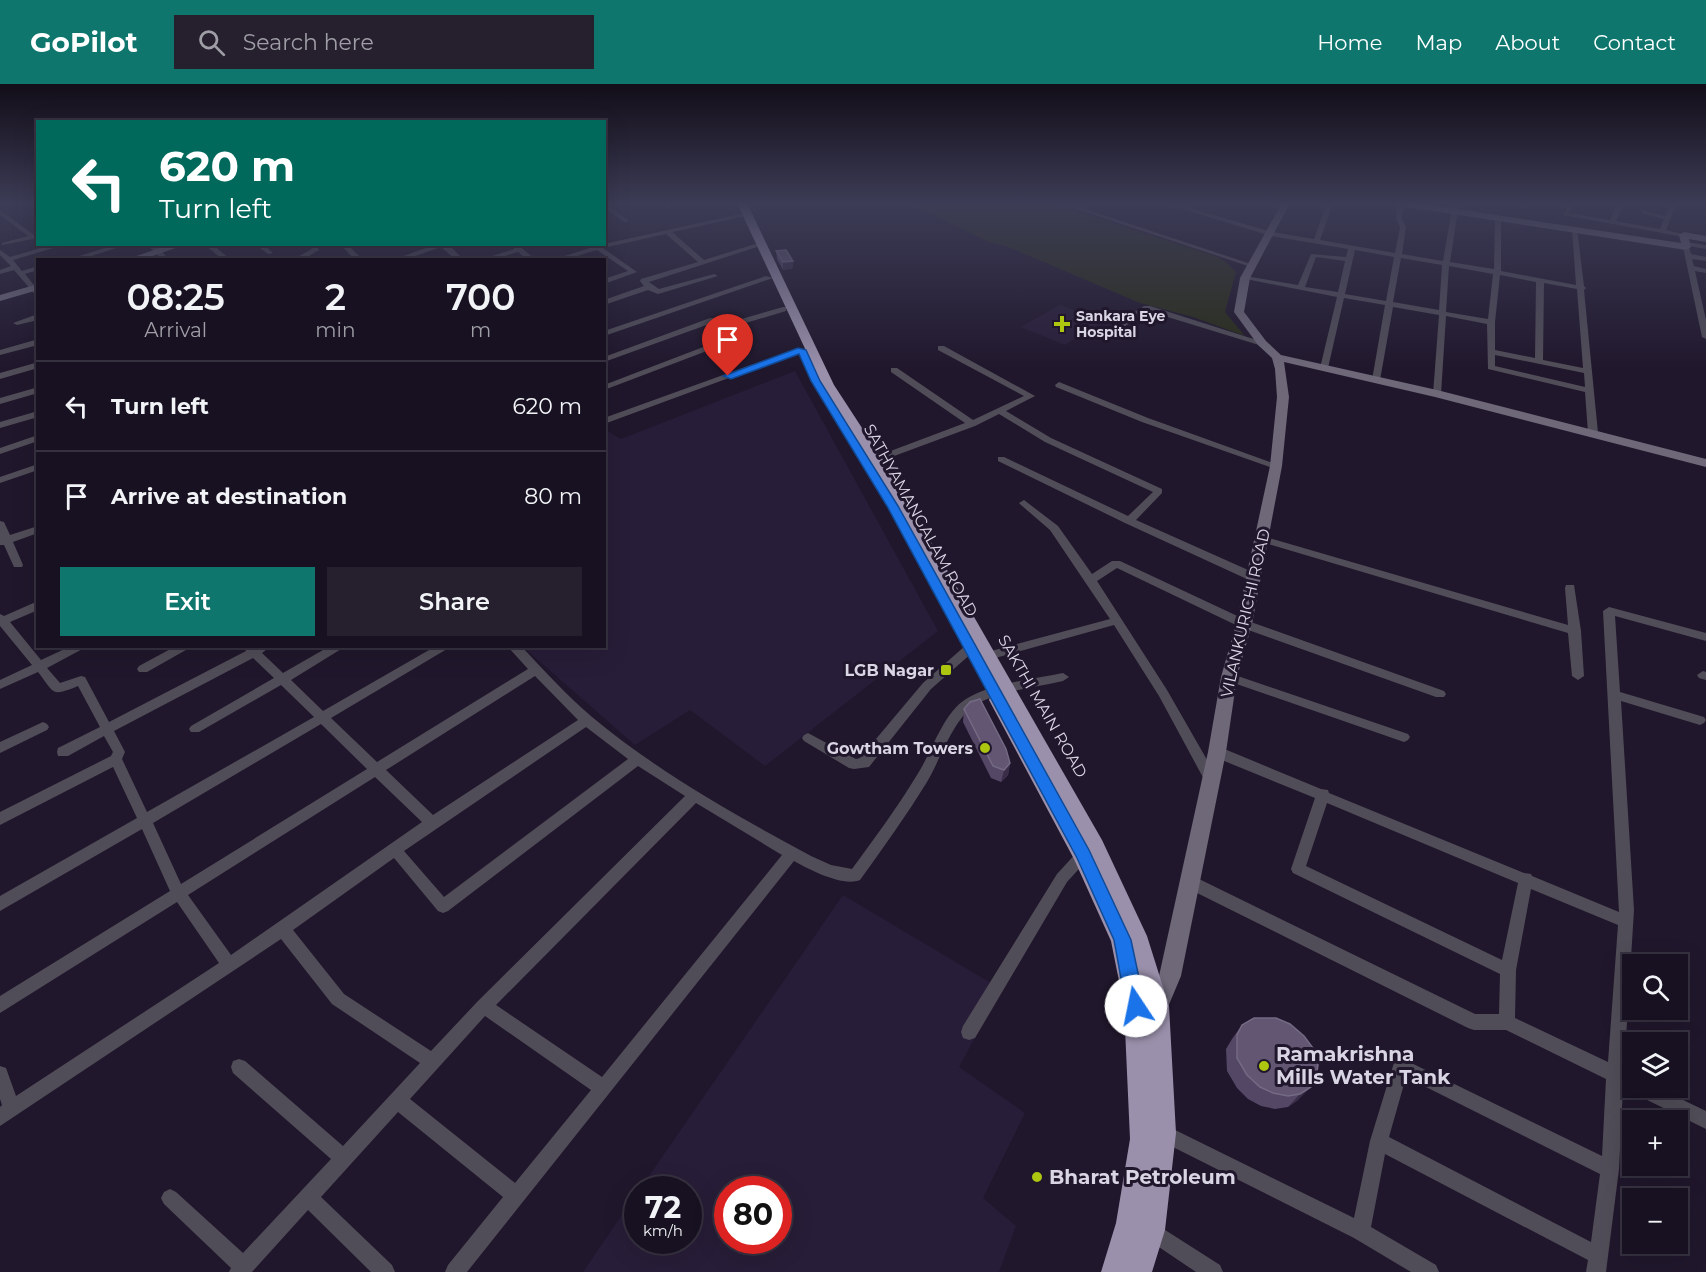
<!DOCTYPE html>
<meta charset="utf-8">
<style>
:root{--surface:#181121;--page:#251f2e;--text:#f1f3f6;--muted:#9f9da5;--line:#36313f;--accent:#0f766e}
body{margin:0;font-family:Montserrat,sans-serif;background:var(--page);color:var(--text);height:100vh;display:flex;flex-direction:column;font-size:22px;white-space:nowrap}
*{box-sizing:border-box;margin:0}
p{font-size:20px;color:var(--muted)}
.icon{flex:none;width:33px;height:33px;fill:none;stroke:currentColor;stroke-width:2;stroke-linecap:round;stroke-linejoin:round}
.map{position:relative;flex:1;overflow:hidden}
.details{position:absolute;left:36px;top:174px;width:570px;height:390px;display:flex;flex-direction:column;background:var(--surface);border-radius:0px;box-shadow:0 6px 24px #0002,0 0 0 2px var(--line)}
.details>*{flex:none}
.top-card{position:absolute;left:36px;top:36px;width:570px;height:126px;border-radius:0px;box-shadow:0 6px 24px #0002,0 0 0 2px var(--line);background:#00695c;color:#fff;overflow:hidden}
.buttons{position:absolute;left:1622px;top:870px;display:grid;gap:12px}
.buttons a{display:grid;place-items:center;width:66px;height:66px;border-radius:0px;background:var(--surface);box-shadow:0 6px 24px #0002,0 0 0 2px var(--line);font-size:30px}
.speed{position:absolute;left:624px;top:1092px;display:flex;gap:12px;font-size:30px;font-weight:700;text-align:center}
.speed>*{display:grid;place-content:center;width:78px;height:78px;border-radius:50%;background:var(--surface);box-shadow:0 6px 24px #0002,0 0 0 2px var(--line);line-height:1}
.speed small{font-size:15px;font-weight:400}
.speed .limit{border:9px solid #d22;background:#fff;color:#111}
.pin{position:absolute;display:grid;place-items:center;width:51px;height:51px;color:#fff;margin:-62px -26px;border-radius:50% 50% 50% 0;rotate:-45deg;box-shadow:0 0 6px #0007}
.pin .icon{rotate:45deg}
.me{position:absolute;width:66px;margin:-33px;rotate:349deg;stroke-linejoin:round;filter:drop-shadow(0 0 4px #0008)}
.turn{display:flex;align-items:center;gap:21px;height:126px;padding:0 24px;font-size:27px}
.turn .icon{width:78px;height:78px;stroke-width:2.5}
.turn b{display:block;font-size:42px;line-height:51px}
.eta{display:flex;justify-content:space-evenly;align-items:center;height:102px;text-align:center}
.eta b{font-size:36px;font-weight:600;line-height:42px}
.primary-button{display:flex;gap:12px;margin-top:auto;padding:12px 24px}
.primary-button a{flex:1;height:69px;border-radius:0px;background:var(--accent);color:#fff;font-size:24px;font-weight:600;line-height:69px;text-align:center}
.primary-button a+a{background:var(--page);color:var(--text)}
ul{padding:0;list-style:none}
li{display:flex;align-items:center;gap:18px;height:90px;padding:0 24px;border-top:2px solid var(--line)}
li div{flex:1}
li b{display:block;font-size:22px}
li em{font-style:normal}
header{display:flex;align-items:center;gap:36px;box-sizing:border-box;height:84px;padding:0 30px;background:var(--accent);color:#fff}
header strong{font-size:28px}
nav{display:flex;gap:33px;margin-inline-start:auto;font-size:21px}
.search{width:420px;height:54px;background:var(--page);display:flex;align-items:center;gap:15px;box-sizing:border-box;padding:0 21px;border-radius:0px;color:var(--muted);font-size:22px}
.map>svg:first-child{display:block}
.built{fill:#281d38;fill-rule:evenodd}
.green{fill:#292d18}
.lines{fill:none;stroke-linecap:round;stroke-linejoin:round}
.street{fill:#514d58;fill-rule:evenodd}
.secondary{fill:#6e6879;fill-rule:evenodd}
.highway{fill:#9a90ab;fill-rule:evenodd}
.wall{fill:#534765}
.shaded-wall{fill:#392d48}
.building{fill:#625672;stroke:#746a84;stroke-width:1.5}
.route{fill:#1a73e8;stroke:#114b97;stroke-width:1.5}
.poi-dot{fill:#adc610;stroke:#20172c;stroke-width:2}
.labels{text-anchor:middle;stroke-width:6;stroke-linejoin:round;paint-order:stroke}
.far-poi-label{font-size:14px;font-weight:bold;fill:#dad5e4;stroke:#20172c;text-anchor:start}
.street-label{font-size:16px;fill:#dad5e4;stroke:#20172c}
.poi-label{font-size:16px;font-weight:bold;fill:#dad5e4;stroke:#20172c;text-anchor:end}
.near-poi-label{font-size:20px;font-weight:bold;fill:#dad5e4;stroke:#20172c;text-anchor:start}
</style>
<header>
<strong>GoPilot</strong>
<div class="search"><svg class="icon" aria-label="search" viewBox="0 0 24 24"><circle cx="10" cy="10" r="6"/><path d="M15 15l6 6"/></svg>Search here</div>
<nav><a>Home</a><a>Map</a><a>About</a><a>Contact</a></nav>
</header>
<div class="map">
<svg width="1706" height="1188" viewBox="0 0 1706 1188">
<rect width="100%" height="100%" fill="#20172c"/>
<path class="built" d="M1060,221L1103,237L1065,261L1021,243Z
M795,287L938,547L765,682L690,626L635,661L523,563L604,562L605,346L621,355Z
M843,811L1001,905L959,983L1025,1029L983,1114L1016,1142L999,1188H583L637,1109L638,1156H688V1106L640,1105ZM728,1106H778V1156H728Z"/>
<path class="green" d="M909,119H1050L1218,173L1226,178L1236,188L1225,228L1245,252L1193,233L1140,219L1006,162L991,159Z"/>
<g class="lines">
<path class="street" d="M32,119H38V122Z
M604,119L628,136V138H624L604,123Z
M662,119H668L672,123L667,124Z
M1058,119H1067L1257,182L1251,183Z
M1163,119H1172L1272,148L1314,155L1327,119H1333L1320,156L1395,169L1400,143L1396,135L1397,119H1403L1402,135L1406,143L1402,170L1443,177L1453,119H1459L1450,178L1494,185L1495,132L1498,130L1501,132V187L1576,201L1572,145L1577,144L1584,202L1586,204L1584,206L1598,349L1593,352L1588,349L1585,308L1488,285L1487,240L1446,232L1441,310L1437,313L1433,310L1439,231L1393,223L1380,296L1376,299L1372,296L1385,221L1344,214L1328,284L1321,286L1320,284L1337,213L1241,194L1245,192L1298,201L1311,170L1346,173L1348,165L1271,152ZM1355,166L1394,173L1386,217L1345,210ZM1316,173L1345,177L1338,208L1305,203ZM1401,174L1442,181L1439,226L1393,218ZM1449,182L1493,190L1488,235L1446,228ZM1500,191L1536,198L1535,274L1495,266V238ZM1544,199L1577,205L1583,284L1543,276ZM1495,271L1584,289L1585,303L1495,282Z
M1263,119H1274L1288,123L1285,125Z
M1569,119H1575L1569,129L1610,136L1618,119H1624L1616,137L1660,145L1664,135L1641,129L1644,127L1666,132L1671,119H1677L1666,146L1687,151L1684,153L1563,131Z
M0,126L34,151L38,150V154L2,161V159L28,152L0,131Z
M740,130L743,132L742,133L672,148L704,176L755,160L757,161V163L649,198L659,205L714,190L718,192L658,210L648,206L604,221V216L644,202L640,197L641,195L698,178L666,150L603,164L637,188L604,200V195L628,187L597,166L564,176H552L593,163L591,160H604Z
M1686,158L1706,161V165L1689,162L1691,170L1706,173V177L1692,175L1694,182L1706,185V189L1695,187L1706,236V255L1702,253L1683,163V160Z
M54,160H67L13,176L22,187L38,182V186L25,190L38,206V214L14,186L0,190V186L11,182L0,171V166L10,173Z
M117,160H129L79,176H67Z
M147,160H154L170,176H162Z
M204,160H212L231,176H223Z
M255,160H263L273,169L268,170Z
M308,160H315L319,166L302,176H292L312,165Z
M340,160H347L363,176H355Z
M437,160H448L464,176H456L441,163L404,176H392Z
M517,160L536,176H528L518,168L492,176H480L514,165L513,161Z
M766,192L773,194L604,252V247Z
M1144,222H1150L1266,259L1259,261L1148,227L1116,248H1110V244Z
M783,223H786V227L729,244L741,250V254L604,306V301L732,252L712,239L604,278V273L710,234H716L724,240Z
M35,231H38V236L17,241L13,239Z
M35,256H38V261L0,271V266Z
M938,262H944L1035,312L1006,327L1051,354L1162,405V409L1136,436L1257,490L1258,493L1257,496H1249L1125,439L998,377V373H1004L1128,432L1153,408L1045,358L999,330L975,342L878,378H872V374L965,339L891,288V284H897L973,336L1024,312L938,266Z
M798,264L805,266L604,340V334Z
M35,279H38V284L0,295V289Z
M1059,298L1148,334L1281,382L1276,385L1273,384L1142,338L1056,303L1055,301Z
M35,304H38V309L0,320V314Z
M38,327V333L0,344V338Z
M38,351V357L0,370V364Z
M38,380V386L0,399V393Z
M1024,416L1058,442L1092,490L1112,477H1120L1248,537L1444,607L1446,610L1444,613H1436L1240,543L1117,484L1097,497L1167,606L1218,695L1216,699L1211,700L1206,699L1159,612L1114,541L988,576L984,575L982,572L984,569L1110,535L1050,446L1021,421L1019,419Z
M0,437L4,438L10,451L38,442V449L13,458L23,481L22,483H14L4,461H0Z
M1262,452L1568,541L1565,504L1566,501H1574L1581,547L1584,592L1578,596L1572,592L1568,549L1258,457L1257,455Z
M38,517V526L10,538L41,576L71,562H88L47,584L60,599L81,592L85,593L109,638L246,567L242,562H271L262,569L283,589L330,562H346L291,596L323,627L436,562H452L331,634L377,678L528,585L507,562H521C544,586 566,611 592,633C658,688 737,732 811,772L831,781L852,785C874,755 897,724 917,691C932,668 943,629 966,615C994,598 1031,596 1063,589L1069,593L1063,597C1034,604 1001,606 975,621C954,634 940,676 927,698C906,732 883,764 860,796C843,803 810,786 794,777L467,1188H445L448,1181L503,1113L398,1028L321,1113L392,1181L395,1188H371L308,1126L252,1188H229L231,1184L164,1120L161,1114L164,1108L170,1105L176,1108L243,1169L331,1075L233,989L231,983L233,977L239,975L245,977L343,1062L420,979L332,920L281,855L0,1042V1023L2,1021L0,1015V982L6,984L16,1012L219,879L177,818L0,929V912L170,807L142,745L0,827V812L137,734L113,683L0,741V728L111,672L113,668L104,652L68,672H58L57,668L58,664L100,643L78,602C51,613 55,610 38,588L0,605V596L32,581L0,542V530L4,532ZM253,574L274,594L191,642L189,645L191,648H199L281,601L314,633L147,728L122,675L125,668L114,647ZM535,592L578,636L433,731L386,686ZM321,640L367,685L181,800L153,739ZM586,643L628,675L444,813L404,767ZM638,682L685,712L478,917L431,967L344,910L293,846L394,774L438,827L443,829L448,827ZM375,693L422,738L231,871L188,811ZM696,719L782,771L602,993L496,921ZM485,932L591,1006L515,1099L410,1015Z
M1609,523L1706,549V557L1615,532L1620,608L1704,633L1706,636L1704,639L1700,641L1621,617L1634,826L1624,986L1632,990V1004H1658L1706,1027V1045L1635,1010L1634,1007L1623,1003L1619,1085L1606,1188H1586L1588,1176L1385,1070L1371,1143L1436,1181L1439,1188H1411L1354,1154L1157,1055L1154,1049L1157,1043L1163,1040L1354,1134L1370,1057L1393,982L1395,976L1401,974L1602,1072L1606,995L1506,946H1474L1468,944L1185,803L1183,798L1185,793L1190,792L1195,793L1475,930H1499L1500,890L1293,789L1291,785L1315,714L1212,672L1211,668L1212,664H1222L1321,705L1328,706L1329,709L1524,789L1531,790L1532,792L1619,828L1603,527ZM1327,719L1518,799L1502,876L1306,782ZM1531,805L1618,841L1608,978L1515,934L1516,886ZM1406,993L1600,1090L1591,1158L1389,1053Z
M969,561L973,562L975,565L973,568L931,605L869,683L854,685L849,684L804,657L802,654L804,651L808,649L856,675L860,674L923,599L965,562Z
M176,562H193L147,588H139L137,585L139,582Z
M1703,587L1706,588V596L1699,594L1697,591Z
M1229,589L1408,650L1410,653L1408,656L1404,658L1225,596L1223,593L1225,590Z
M43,638L47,640L49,643L47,646L0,669V658Z
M1083,765L1088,767L1090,771L1088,775L1067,798L975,954L969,956L963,954L961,948L963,942L1057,790L1078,767Z
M1151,1137L1220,1181L1223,1188H1196L1144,1153L1142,1146L1144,1139Z"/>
<path class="secondary" d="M1282,119H1290L1250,194L1244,228L1266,257L1281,271L1437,306L1706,375V383L1435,313L1284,278L1289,313L1282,382L1252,540L1237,593L1226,668L1181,892L1165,930L1157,933L1145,930L1142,922L1145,914L1150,913L1159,892L1208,668L1221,593L1236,540L1270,382L1277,313L1275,285L1272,274L1258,261L1234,228L1240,194Z
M1397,119H1417L1681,159L1679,151L1684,148L1706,152V158L1689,155L1691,163L1686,166L1401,122Z
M171,160H187L141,176H125Z
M38,200V206L0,217V211Z"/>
<path class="highway" d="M737,119H747L834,301L892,390L1102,756L1147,852L1169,922L1176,1049L1165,1146L1152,1188H1101L1116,1139L1130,1055L1124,922L1111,857L1074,775L989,616L991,611L1000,610L878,390L822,301Z"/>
</g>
<path class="wall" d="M776,167L793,177V184L783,186L777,175Z
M964,625L1010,679L1008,691L1001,698L991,694L963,638Z
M1242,941L1318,981L1298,1016L1288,1023L1275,1025L1261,1022L1248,1015L1237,1004L1227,987L1226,965L1232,955Z"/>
<path class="shaded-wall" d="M793,177V184L783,186V178Z
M1010,679L1008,691L1001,698L1004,686Z
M1311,1003L1298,1016L1288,1023L1300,1010Z"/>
<path class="building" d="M786,166L793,177L783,178L776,167Z
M980,615L1006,665L1010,679L1004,686L993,682L964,625L970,618Z
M1254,934H1276L1290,940L1304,952L1313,964L1318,981L1316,994L1311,1003L1300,1010L1288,1012L1273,1009L1260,1003L1247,991L1237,974V951L1242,941Z"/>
<linearGradient id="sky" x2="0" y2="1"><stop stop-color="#120d18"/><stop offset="0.42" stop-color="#3c3c56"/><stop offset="1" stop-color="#3c3c56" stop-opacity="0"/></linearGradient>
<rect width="1706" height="285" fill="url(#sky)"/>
<path class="route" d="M798,264L806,266L820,297L898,422L1089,766L1131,856L1145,922L1142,928L1136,931L1129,928L1126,922L1114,856L1077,774L887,422L811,297L799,270L731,295L723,292Z"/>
<g class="poi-dot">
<path d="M1059 231h6v6h6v6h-6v6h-6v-6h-6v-6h6z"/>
<rect x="940" y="580" width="12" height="12" rx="3"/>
<circle cx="985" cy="664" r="6"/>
<circle cx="1264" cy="982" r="6"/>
<circle cx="1037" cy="1093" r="6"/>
</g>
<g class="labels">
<g class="far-poi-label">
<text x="1076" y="237">Sankara Eye<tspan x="1076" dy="16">Hospital</tspan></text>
</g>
<g class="street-label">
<text transform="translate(921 436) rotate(61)" y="6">SATHYAMANGALAM ROAD</text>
<text transform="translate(1245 529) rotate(-77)" y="6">VILANKURICHI ROAD</text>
<text transform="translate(1043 622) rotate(60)" y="6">SAKTHI MAIN ROAD</text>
</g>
<g class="poi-label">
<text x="934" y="592">LGB Nagar</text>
<text x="973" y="670">Gowtham Towers</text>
</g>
<g class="near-poi-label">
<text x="1276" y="977">Ramakrishna<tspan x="1276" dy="23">Mills Water Tank</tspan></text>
<text x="1049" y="1100">Bharat Petroleum</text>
</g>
</g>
</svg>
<div class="buttons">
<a><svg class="icon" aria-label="search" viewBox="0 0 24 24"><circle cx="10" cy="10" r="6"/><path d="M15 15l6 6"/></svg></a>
<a><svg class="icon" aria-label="layers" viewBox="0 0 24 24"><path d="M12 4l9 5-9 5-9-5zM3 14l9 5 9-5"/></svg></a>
<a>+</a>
<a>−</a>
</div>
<div class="speed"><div>72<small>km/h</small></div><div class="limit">80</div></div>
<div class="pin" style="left:728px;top:292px;background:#d93025"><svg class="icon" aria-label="arrive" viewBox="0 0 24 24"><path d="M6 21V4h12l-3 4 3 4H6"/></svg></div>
<svg class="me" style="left:1136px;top:922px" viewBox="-20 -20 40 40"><circle r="19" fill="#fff"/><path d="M0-13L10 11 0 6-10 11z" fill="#1a73e8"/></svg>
<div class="top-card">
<div class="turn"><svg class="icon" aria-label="left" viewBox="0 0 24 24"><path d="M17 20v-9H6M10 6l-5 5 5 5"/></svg><div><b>620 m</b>Turn left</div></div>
</div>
<section class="details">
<div class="eta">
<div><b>08:25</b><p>Arrival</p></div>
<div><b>2</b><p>min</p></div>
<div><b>700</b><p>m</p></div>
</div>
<ul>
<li><svg class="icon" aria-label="left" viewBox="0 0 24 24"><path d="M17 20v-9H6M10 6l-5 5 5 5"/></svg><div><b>Turn left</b></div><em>620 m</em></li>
<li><svg class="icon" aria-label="arrive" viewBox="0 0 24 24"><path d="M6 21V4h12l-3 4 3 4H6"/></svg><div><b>Arrive at destination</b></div><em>80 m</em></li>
</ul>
<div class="primary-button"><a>Exit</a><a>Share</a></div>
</section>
</div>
